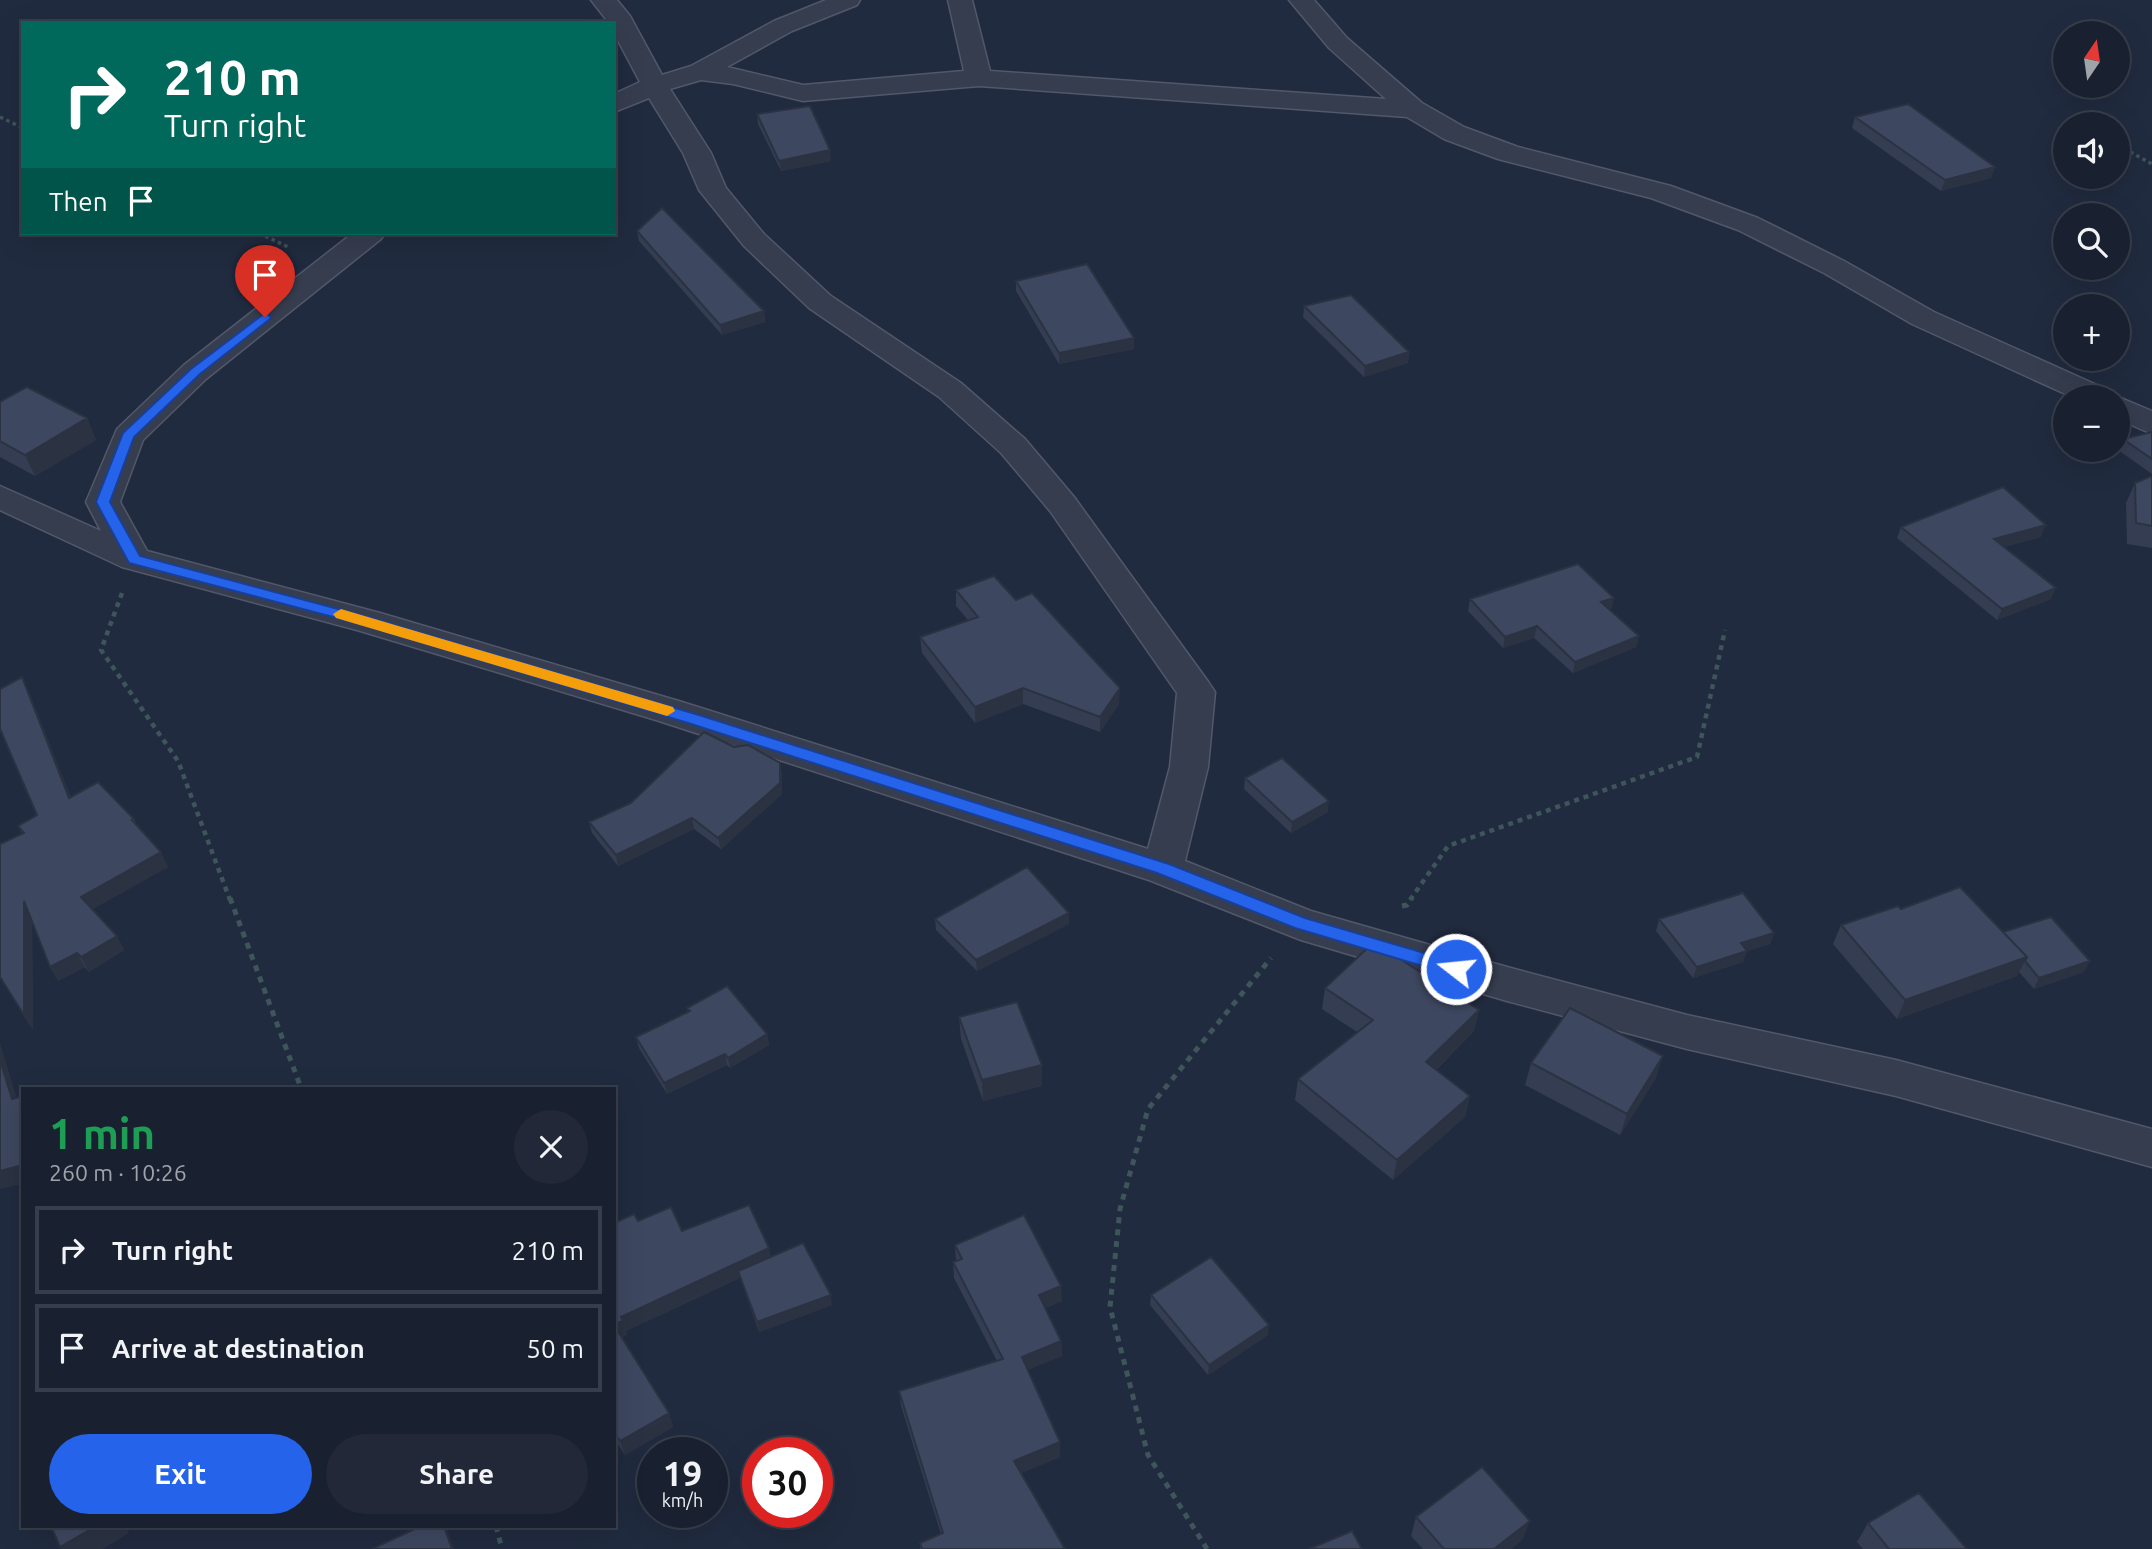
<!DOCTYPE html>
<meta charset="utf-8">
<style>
:root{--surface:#19202f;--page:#222837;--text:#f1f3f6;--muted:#9fa3aa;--line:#373e4b;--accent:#2563eb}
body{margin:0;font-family:Ubuntu,sans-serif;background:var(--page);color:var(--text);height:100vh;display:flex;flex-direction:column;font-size:26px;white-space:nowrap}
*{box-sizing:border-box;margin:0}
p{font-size:23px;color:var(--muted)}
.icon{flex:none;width:38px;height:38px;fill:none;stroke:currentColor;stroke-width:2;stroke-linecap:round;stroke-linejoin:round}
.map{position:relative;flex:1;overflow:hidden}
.details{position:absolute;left:21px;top:1087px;width:595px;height:441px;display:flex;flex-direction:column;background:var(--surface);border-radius:0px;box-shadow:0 7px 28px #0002,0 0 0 2px var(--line)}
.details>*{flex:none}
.top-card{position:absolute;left:21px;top:21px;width:595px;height:214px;border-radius:0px;box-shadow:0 7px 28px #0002,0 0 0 2px var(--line);background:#00695c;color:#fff;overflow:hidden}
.needle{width:46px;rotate:13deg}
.fabs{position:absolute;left:2053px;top:21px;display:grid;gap:14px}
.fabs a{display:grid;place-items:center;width:77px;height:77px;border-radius:50%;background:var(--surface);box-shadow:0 7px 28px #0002,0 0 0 2px var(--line);font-size:35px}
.speed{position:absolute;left:637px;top:1437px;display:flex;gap:14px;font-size:35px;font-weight:700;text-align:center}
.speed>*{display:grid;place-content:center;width:91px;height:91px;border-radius:50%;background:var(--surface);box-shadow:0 7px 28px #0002,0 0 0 2px var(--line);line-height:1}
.speed small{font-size:18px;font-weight:400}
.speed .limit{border:10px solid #d22;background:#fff;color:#111}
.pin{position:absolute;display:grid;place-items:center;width:60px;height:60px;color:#fff;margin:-72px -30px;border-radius:50% 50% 50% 0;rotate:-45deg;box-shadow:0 0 7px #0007}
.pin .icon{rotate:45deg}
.me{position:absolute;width:77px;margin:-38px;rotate:286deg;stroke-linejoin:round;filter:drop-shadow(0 0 5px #0008)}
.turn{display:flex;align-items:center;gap:24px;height:147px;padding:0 28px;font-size:32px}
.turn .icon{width:91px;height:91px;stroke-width:2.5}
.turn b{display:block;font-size:49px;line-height:60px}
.then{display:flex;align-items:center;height:66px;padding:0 28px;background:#0003;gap:14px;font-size:26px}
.round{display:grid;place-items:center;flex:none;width:74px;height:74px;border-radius:37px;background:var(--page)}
.overview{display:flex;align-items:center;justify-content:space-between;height:119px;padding:0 28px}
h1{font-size:42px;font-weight:600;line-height:52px;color:#1e9e55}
.primary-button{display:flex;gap:14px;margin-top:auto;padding:14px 28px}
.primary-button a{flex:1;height:80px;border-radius:42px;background:var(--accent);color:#fff;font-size:28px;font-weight:600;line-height:80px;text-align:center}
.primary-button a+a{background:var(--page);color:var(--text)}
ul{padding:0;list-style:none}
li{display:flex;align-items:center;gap:21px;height:88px;margin:0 14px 10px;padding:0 14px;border:4px solid var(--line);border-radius:0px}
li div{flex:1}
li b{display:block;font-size:26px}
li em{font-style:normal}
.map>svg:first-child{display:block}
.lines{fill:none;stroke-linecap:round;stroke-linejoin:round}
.street-casing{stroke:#51586a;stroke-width:3}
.path-far2{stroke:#3e555a;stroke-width:3.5;stroke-dasharray:3.5 3.5;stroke-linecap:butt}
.path-far1{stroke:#3e555a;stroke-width:4.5;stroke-dasharray:5 5;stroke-linecap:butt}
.path{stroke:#3e555a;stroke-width:5;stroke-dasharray:6 6;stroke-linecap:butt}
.street{fill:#363d4f;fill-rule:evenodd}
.wall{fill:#343d52}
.shaded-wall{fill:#2b3242}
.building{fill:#3d475f;stroke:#2b3242;stroke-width:2}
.route{fill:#2563eb;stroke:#184099;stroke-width:2}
.slow{fill:#f59e0b}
</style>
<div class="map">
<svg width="2152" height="1549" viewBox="0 0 2152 1549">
<rect width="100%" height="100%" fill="#212b3f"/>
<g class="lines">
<g class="street-casing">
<path id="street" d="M591,0H617L630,16L662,75L691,66L774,21L826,0H860L857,5L792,31L727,67L803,85L964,71L948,0H972L990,71L1386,99L1329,48L1289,0H1314L1347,38L1422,103L1464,127L1518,147L1671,186L1758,218L1844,261L1934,312L2108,390L2113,397H2072L1912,324L1824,273L1738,230L1651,198L1498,159L1444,139L1407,117L979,86L803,101L733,84L701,80L670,89L711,153L726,188L764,234L831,296L961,383L1025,439L1074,497L1209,683L1215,692L1208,767L1185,861L1311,911L1507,967L1687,1015L1896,1060L2152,1129V1167L1896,1096L1687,1049L1507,1001L1301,940L1149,880L656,720L357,630L122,567L0,510V486L101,531L86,502L117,429L184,365L353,233H385L381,239L206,379L143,440L120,502L147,551L380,613L682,702L1148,849L1170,767L1177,693L1050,511L1001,453L939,397L809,308L744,246L699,190L683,153L649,98L614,112V94L640,82L614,33V23H609Z
M2118,397L2152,411V434L2118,419Z"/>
</g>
<path class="path-far2" d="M0,117L23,128
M2118,145L2152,164
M259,233L290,248"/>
<path class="path-far1" d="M122,593L101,650L178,761L230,900
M1410,900L1448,846L1697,757L1725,630"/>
<path class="path" d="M230,898L301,1088
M1402,906L1407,905L1412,898
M496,1526L502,1549
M1207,1549L1148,1455L1110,1307L1120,1209L1148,1109L1271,958"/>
<use href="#street" class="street"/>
</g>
<path class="wall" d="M757,114L831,161L781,171L758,124Z
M1855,117L1995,167L1991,178L1941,191L1852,128Z
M637,231L764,311L765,322L722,335L639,241Z
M1016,281L1134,338V349L1059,364L1016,291Z
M1304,306L1409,352L1408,363L1364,377L1303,317Z
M0,402L87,418L96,440L35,476L0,457Z
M2152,432V474L2118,450L2123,439Z
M2152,476V548L2127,544L2126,503L2135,483Z
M1901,527L2041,537L2003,547L2051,599L1997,620L1897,538Z
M956,590L1016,600L1119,704L1100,732L1023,704L975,723L922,653L920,637L968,620L956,606Z
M1614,598L1611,609L1609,610L1639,636L1636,647L1573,673L1534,638L1503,648L1468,611L1470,599Z
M29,692L70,797L134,819L138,827L168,867L92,909L117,936L124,950L89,972L85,967L58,981L50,967L32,922L33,1030L0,978V844L22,834L18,826L37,815Z
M734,747L780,763L782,774V794L721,849L694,829L618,866L592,833L589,822L631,803Z
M1245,778L1328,812L1291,833L1244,789Z
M1901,909L2084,972L2034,989L2019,972L2017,976L1897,1019L1833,944L1841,925Z
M935,919L1069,924L977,971L936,930Z
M1659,919L1774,933L1770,944L1747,951L1743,962L1693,978L1656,931Z
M1325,988L1479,1010L1474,1031L1436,1070L1470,1096L1465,1117L1393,1180L1295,1100L1298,1079L1357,1032L1322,1009Z
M687,1008L767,1034L769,1045L730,1068L727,1065L667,1094L639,1048L636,1037L688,1012Z
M959,1017L1042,1086L983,1101L961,1039Z
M1531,1063L1656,1078L1620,1135L1525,1085Z
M638,1221L682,1231L770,1257L832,1305L759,1332L740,1278L626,1331L627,1335L622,1337L669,1413L673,1427L625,1455L614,1438V1223Z
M955,1245L1062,1301L1045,1308L1061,1341L1062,1356L1027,1370L1060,1457L1021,1473L1065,1549H920V1543L941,1534L901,1406L899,1391L997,1361L954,1278L953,1262L956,1261Z
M1151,1295L1268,1335L1208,1375L1150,1305Z
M1416,1517L1523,1539L1511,1549H1423L1411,1536Z
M1868,1523L1967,1549H1863L1857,1542Z"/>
<path class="shaded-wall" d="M830,150L831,161L781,171L779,161Z
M1995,167L1991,178L1941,191L1945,180Z
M764,311L765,322L722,335L720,325Z
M1134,338V349L1059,364V353Z
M1409,352L1408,363L1364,377L1365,366Z
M87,418L96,440L35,476L25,455Z
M2046,525L2041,537L1989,550L1994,539Z
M2056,588L2051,599L1997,620L2002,609Z
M1614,598L1611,609L1598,614L1601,602Z
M1537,626L1534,638L1503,648L1505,637Z
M1639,636L1636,647L1573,673L1575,662Z
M22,677L29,692L77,812L69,798Z
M1023,688V704L975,723V707Z
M1120,688L1119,704L1100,732V717Z
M780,763L782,774V794L721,849L718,838Z
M1329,801L1328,812L1291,833L1292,822Z
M692,818L694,829L618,866L616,855Z
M161,852L168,867L88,912L81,897Z
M24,901L32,916L33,1030L24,1015Z
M1069,913V924L977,971L976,960Z
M1774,933L1770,944L1747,951L1743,962L1693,978L1697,967L1741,943Z
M117,936L124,950L89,972L81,957Z
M77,953L85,967L58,981L50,967Z
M2027,957L2017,976L1897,1019L1905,1000Z
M2090,961L2084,972L2034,989L2039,978Z
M1479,1010L1474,1031L1422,1083L1426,1062Z
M767,1034L769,1045L730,1068L728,1058Z
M0,1043L22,1115L12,1099L0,1060Z
M725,1054L727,1065L667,1094L664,1083Z
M1663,1056L1656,1078L1620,1135L1627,1114Z
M1042,1065V1086L983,1101L982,1080Z
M1470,1096L1465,1117L1393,1180L1397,1160Z
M23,1165V1184L0,1189V1171Z
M769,1248L772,1263L738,1271L740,1278L626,1331L627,1335L618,1339L614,1324L621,1317Z
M1061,1286L1062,1301L1040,1311L1039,1295Z
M831,1295L832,1305L759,1332L757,1322Z
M1269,1325L1268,1335L1208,1375L1209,1365Z
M1061,1341L1062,1356L1022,1372V1357Z
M669,1413L673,1427L625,1455L620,1441Z
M1060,1442V1457L1014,1476V1461Z
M1530,1521L1523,1539L1511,1549H1494Z
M96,1526H126L129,1533L103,1549H62L60,1547Z
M444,1526H446L448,1532L454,1549H452Z"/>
<path class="building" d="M1908,104L1995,167L1945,180L1855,117Z
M810,106L830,150L779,161L757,114Z
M662,208L764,311L720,325L637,231Z
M1087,264L1134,338L1059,353L1016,281Z
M1351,295L1409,352L1365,366L1304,306Z
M27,387L87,418L25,455L0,441V402Z
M2152,432V459L2123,439Z
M2152,476V526L2136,523L2135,483Z
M2003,487L2046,525L1994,539L2056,588L2002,609L1901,527Z
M1578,564L1614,598L1601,602L1639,636L1575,662L1537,626L1505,637L1470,599Z
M994,576L1016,600L1032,593L1120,688L1100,717L1023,688L975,707L920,637L978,617L956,590Z
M22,677L69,798L98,782L134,819L132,820L161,852L81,897L117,936L81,957L77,953L50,967L24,901V1015L0,977V844L24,833L18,826L37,815L0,729V689Z
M704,732L734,747L748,745L780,763V783L718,838L692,818L616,855L589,822L631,803Z
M1282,758L1329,801L1292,822L1245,778Z
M1027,867L1069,913L976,960L935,919Z
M1960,887L2027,957L1905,1000L1841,925L1898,906L1901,909Z
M1743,893L1774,933L1741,943L1747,951L1697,967L1659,919Z
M2051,917L2090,961L2039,978L2025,961L2027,957L2003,932Z
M1374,942L1479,1010L1426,1062L1470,1096L1397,1160L1298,1079L1373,1020L1325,988Z
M727,986L767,1034L728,1058L725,1054L664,1083L636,1037L690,1011L687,1008Z
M1017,1002L1042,1065L982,1080L959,1017Z
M1570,1008L1663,1056L1627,1114L1531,1063Z
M0,1060L12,1099L23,1096V1165L0,1171Z
M749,1205L769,1248L621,1317L623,1321L614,1324V1223L634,1214L638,1221L671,1207L682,1231Z
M1024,1215L1061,1286L1039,1295L1061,1341L1022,1357L1060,1442L1014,1461L1065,1549H922L920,1543L943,1533L899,1391L1003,1359L953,1262L962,1259L955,1245Z
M803,1243L831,1295L757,1322L738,1271Z
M1211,1257L1269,1325L1209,1365L1151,1295Z
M614,1325L669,1413L620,1441L614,1432Z
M1482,1467L1530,1521L1494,1549H1444L1416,1517Z
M1919,1493L1967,1549H1889L1868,1523Z
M51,1526H96L60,1547Z
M421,1526H444L452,1549H372Z
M1352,1531L1362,1549H1309Z"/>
<path class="route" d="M265,313L271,317L270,319L200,374L134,437L110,502L140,556L372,618L699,715L1169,864L1305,918L1462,964L1465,969L1462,974L1456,976L1295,928L1157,873L688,723L363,625L129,563L96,502L123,433L191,369Z"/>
<path class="slow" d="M341,609L673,707L675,711L667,716L336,618L333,614Z"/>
</svg>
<div class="fabs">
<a><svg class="needle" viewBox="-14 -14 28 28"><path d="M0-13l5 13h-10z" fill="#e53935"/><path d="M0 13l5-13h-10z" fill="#9fa3aa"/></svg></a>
<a><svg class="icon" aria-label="sound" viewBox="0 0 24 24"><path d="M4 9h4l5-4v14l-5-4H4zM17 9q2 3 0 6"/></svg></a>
<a><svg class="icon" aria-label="search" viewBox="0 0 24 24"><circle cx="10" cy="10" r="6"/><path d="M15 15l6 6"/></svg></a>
<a>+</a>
<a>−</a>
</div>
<div class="speed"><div>19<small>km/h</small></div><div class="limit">30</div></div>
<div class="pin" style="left:265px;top:317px;background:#d93025"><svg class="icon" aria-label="arrive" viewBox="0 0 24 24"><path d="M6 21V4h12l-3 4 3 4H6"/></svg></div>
<svg class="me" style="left:1456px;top:969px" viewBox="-20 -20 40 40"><circle r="17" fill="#2563eb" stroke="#fff" stroke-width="3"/><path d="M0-11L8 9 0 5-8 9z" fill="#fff"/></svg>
<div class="top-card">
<div class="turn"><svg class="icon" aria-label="right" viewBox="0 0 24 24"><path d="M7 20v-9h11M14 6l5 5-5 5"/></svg><div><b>210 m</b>Turn right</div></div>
<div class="then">Then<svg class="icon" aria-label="arrive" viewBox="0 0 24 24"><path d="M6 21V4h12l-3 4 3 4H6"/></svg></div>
</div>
<section class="details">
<div class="overview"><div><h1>1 min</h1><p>260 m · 10:26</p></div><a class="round"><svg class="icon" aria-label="close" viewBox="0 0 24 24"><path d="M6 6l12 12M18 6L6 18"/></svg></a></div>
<ul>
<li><svg class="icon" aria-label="right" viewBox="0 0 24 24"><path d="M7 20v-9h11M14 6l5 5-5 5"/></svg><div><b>Turn right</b></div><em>210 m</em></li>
<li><svg class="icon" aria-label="arrive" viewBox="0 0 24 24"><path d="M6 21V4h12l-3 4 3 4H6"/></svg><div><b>Arrive at destination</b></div><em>50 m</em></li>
</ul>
<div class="primary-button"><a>Exit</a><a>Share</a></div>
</section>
</div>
